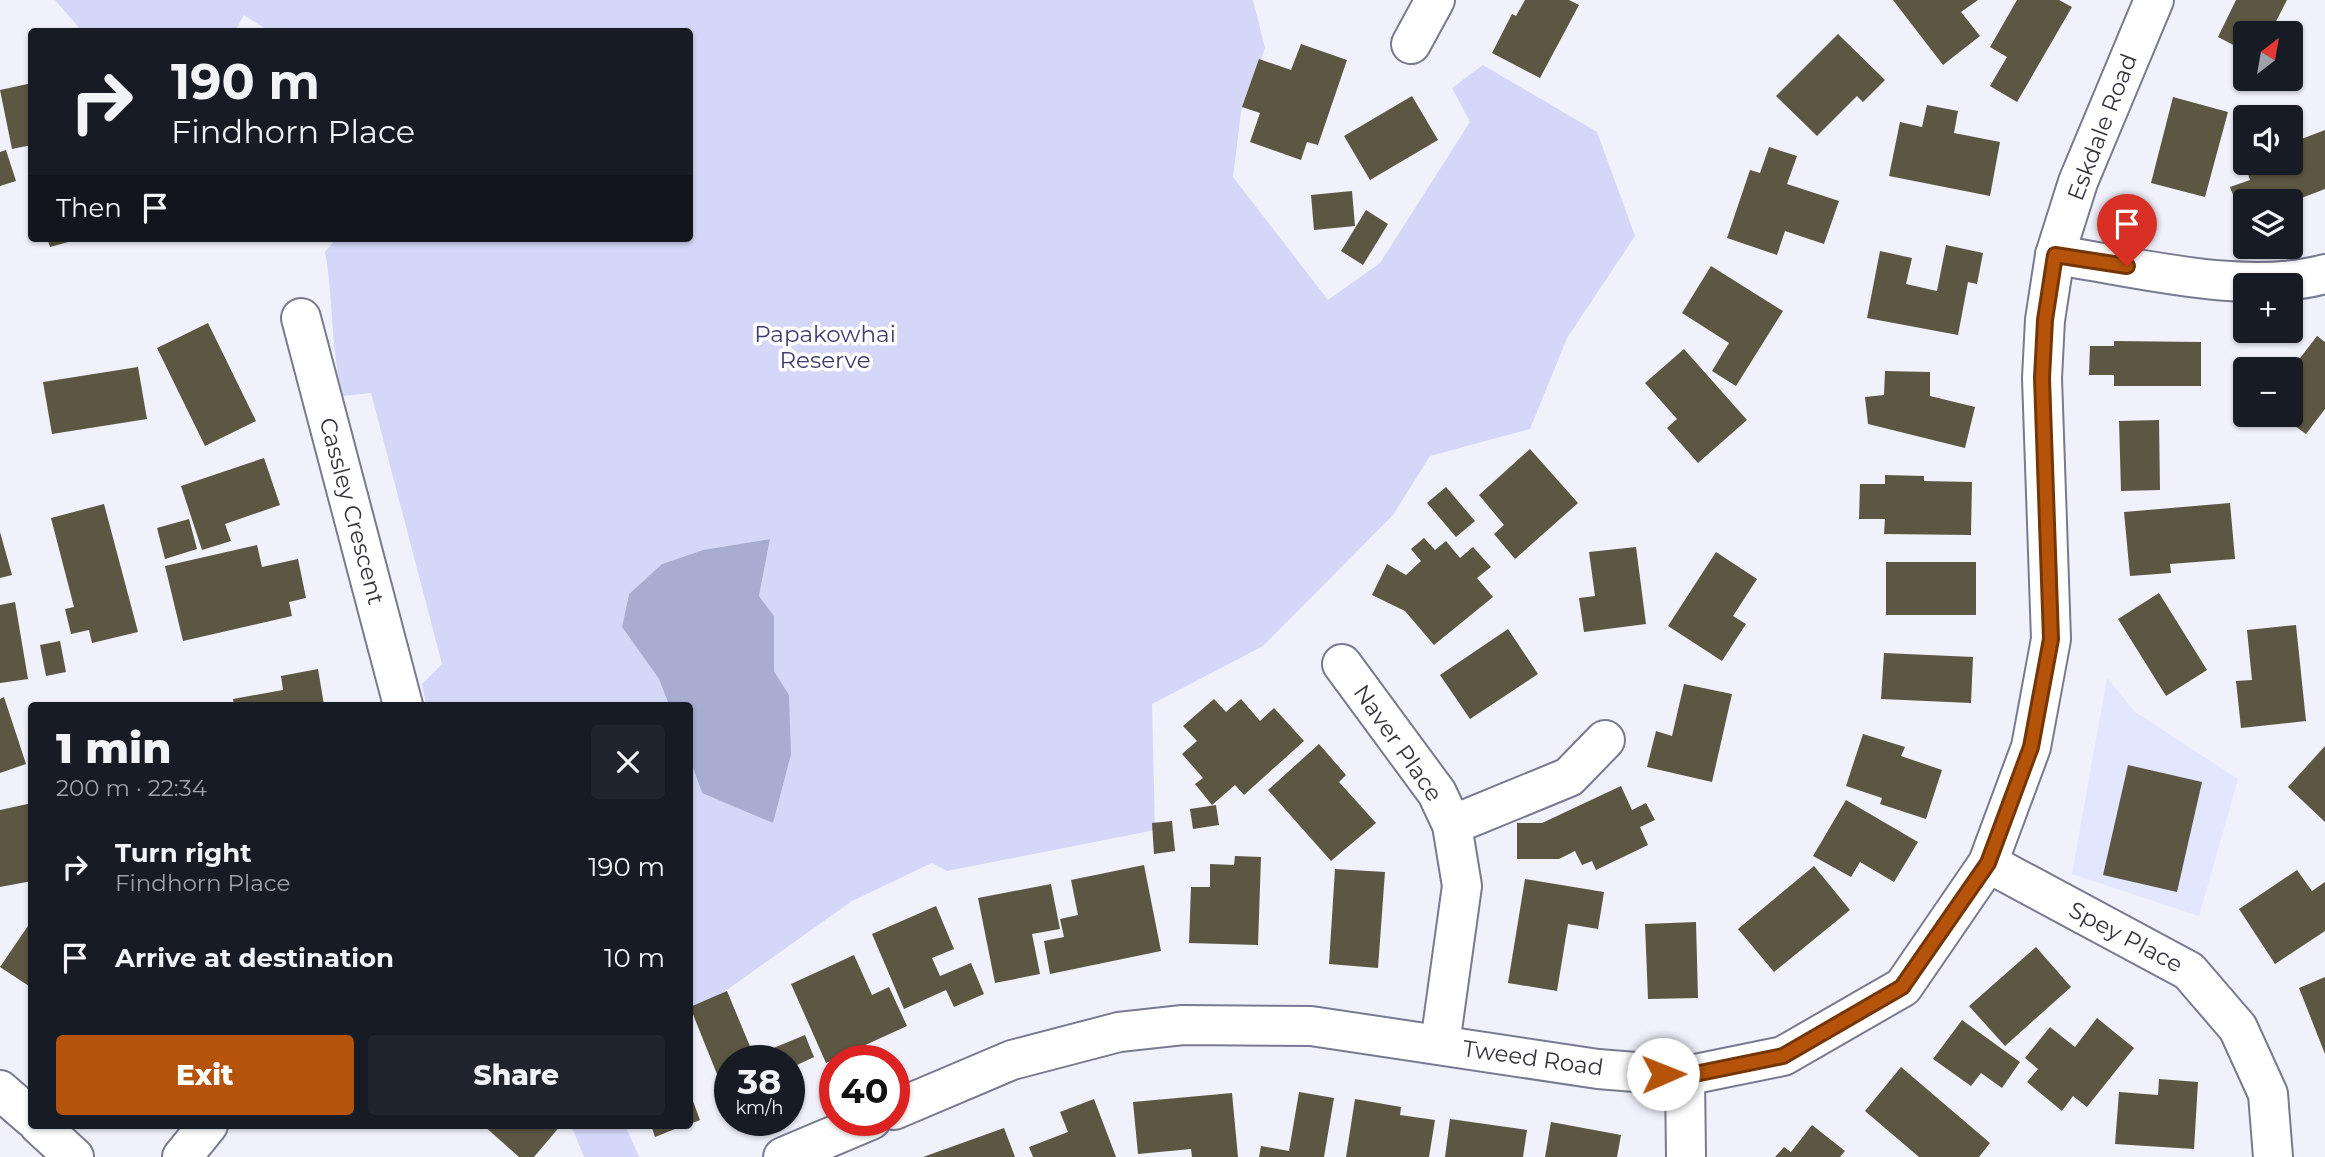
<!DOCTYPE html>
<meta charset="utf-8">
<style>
:root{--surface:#171b24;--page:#20242c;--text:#f1f3f6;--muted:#9ea1a6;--accent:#b45309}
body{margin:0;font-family:Montserrat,sans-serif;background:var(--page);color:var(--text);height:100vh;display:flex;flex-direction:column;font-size:26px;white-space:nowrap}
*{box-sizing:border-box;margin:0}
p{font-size:23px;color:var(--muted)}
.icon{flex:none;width:38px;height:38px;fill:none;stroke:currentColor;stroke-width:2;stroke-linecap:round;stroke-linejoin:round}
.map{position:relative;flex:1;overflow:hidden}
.side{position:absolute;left:28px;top:702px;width:665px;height:427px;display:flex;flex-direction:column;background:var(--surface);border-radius:7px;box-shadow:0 2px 5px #0004}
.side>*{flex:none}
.guide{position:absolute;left:28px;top:28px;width:665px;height:214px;border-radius:7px;box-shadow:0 2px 5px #0004;background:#171b24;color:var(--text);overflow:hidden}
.needle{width:46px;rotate:31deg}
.controls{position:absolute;left:2233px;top:21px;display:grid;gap:14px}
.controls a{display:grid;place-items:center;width:70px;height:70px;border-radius:7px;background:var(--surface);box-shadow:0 2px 5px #0004;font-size:35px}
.speed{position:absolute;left:714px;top:1045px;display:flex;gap:14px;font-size:35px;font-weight:700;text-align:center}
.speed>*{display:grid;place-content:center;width:91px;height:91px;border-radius:50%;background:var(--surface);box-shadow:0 2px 5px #0004;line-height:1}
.speed small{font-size:18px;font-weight:400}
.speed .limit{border:10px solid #d22;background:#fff;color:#111}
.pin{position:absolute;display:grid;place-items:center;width:60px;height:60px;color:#fff;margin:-72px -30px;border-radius:50% 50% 50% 0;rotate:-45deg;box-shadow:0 0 7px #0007}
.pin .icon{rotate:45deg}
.me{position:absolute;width:77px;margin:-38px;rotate:89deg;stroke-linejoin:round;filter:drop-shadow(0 0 5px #0008)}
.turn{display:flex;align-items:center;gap:24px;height:147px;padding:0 28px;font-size:32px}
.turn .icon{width:91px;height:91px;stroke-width:2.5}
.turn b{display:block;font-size:49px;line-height:60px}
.then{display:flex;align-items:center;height:66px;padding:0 28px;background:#0003;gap:14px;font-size:26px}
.round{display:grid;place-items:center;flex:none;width:74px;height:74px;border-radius:7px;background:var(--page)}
.overview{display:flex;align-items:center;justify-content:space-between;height:119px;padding:0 28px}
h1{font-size:42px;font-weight:800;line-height:52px}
.action{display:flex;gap:14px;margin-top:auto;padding:14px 28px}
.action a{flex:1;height:80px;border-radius:7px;background:var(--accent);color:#fff;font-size:28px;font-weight:800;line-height:80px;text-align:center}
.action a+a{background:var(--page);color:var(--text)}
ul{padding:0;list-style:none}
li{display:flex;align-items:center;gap:21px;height:91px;padding:0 28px}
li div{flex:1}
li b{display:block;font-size:26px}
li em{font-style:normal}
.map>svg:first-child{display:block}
.built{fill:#e3e6ff}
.green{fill:#d4d7f7}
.water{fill:#a9acd1}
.building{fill:#5b5742}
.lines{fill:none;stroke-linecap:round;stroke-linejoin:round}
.minor-casing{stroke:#787a90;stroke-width:42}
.tertiary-casing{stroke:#787a90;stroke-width:42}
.minor{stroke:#fff;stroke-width:38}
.tertiary{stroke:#fff;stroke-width:38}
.route-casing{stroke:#753606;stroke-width:18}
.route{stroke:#b45309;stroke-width:12}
.labels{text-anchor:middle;stroke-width:7;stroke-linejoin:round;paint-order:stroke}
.street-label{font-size:23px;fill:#34353e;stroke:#fff}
.park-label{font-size:23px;fill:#3d3e6f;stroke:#fff}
</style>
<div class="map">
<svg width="2325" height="1157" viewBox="0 0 2325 1157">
<rect width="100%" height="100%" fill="#f0f1fb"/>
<path class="built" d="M2107,678L2135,712L2238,779L2199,916L2072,874Z"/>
<path class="green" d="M55,0H1253L1265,48L1241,112L1233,177L1328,300L1380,263L1470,122L1452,88L1483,65L1597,132L1635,236L1567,338L1530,429L1430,456L1393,515L1263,646L1152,704L1155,830L947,871L932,863L852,901L690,1016V759L702,793L789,695L774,671V616L759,596L770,539L703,550L662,564L629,594L622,627L659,679L669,705H426L422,684L442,664L371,393L343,396C330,348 334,300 325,252L337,238H690V32H270L244,15L235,31H82Z
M571,1125H625L639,1157H584Z"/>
<path class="water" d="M770,539L759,596L774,616V671L789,695L791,754L773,823L702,793L690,759V705H669L659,679L622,627L629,594L662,564L703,550Z"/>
<path class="building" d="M1525,0H1569L1579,5L1540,78L1492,53L1512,14L1516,16Z
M1893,0H1978L1961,12L1980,36L1943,65Z
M2017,0H2059L2072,7L2017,102L1990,86L2007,57L1990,47Z
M2236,0H2287L2270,33H2245V51L2218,37Z
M1838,34L1885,80L1863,102L1857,96L1817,136L1776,96Z
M1301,44L1347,60L1318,145L1307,142L1301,160L1250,142L1260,113L1242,107L1259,59L1291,70Z
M32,83V145L12,149L0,90Z
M1412,96L1438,140L1370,180L1344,136Z
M2173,97L2228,112L2205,197L2151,183Z
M1927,105L1958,111L1954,133L2000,142L1990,196L1889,176L1900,122L1922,127Z
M2325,130V189L2291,202L2245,201L2243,221L2230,187L2250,180L2244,163H2291V143Z
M1769,147L1797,156L1787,184L1839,201L1824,244L1785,231L1777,255L1727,238L1750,170L1760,173Z
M6,150L16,181L0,186V152Z
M1352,191L1355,226L1314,230L1311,195Z
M1366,210L1388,224L1363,265L1341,251Z
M47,238H79V239L50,247Z
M1946,245L1983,253L1977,284L1968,282L1958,335L1867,318L1880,251L1912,258L1906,284L1937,291Z
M1711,266L1783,311L1736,386L1712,371L1729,343L1682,313Z
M208,323L256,421L205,446L157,348Z
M2317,336L2325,342V409L2306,434L2280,415H2291V370Z
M2114,341L2201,342V386H2114V375H2089L2090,346H2114Z
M1684,349L1747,420L1698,463L1667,428L1677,419L1645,383Z
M138,367L147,419L52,434L43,382Z
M1885,371L1930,372V396L1975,407L1965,448L1868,424L1865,397L1884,395Z
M2159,420L2160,490L2121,491L2119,421Z
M1530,449L1578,503L1515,559L1494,534L1504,525L1479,495Z
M264,458L280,505L225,524L231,541L202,550L181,486Z
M1885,475L1924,476V481L1972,482L1971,535L1884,534L1885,519H1859L1860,484H1885Z
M1446,487L1475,521L1456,537L1427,503Z
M2230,503L2235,559L2170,564L2171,573L2130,576L2124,512Z
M104,504L138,632L92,643L89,630L71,634L65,609L74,607L51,518Z
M189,519L197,549L165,559L157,528Z
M0,532L12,575L0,578Z
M1424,538L1435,550L1446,541L1460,558L1473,547L1491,567L1477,578L1493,597L1434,645L1405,611L1372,595L1387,564L1406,575L1421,561L1411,549Z
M257,545L262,567L298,559L306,598L289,602L292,616L183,641L165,566Z
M1636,547L1646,624L1584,632L1579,598L1595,596L1589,552Z
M1716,552L1757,579L1733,616L1746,624L1722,661L1668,626Z
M1886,562H1976V615H1886Z
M2159,593L2207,670L2166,696L2118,619Z
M15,602L28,679L0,683V605Z
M2296,625L2306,721L2241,728L2236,681L2252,680L2247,630Z
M1508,629L1538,674L1470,719L1440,675Z
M60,641L66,672L46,676L40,645Z
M1884,653L1973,657L1971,703L1881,699Z
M318,669L324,705H234L233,699L283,690L281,676Z
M1684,684L1732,694L1712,782L1647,767L1656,731L1672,736Z
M4,697L26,764L0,773V699Z
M1214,699L1226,712L1241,699L1260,721L1274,708L1304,741L1244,795L1235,785L1212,805L1195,784L1203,778L1182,754L1197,741L1183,726Z
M1863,734L1905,747L1901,756L1942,770L1926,819L1880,804L1882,798L1846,786Z
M1319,744L1346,775L1339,782L1376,823L1331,861L1268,790Z
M2325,746V822L2288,787Z
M2128,765L2202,782L2177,892L2103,875Z
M1621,786L1632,810L1646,803L1655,820L1640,827L1648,845L1596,870L1592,861L1582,865L1575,851L1559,859H1517V823H1542Z
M1846,800L1918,842L1894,882L1860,862L1851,877L1813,856Z
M32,803V881L0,887V810Z
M1216,805L1219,825L1193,829L1190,809Z
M1172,821L1175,851L1154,854L1152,823Z
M1235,856L1261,857L1258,945L1189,943L1191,887H1210V864L1234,865Z
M1144,865L1161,951L1050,974L1044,941L1064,937L1060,919L1078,915L1071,880Z
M1814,866L1850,910L1774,972L1738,929Z
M1335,869L1385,872L1378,968L1329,964Z
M2297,870L2312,891L2325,882V931L2275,964L2239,909Z
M1525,879L1604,892L1598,929L1568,924L1557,991L1508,983Z
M1051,884L1060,929L1032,934L1040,974L995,983L978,898Z
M936,906L954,949L932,958L940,976L971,963L984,994L954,1007L946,990L904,1009L872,934Z
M32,920V988L0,967Z
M1696,922L1698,998L1648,999L1645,924Z
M2036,947L2071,987L2005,1046L1969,1006Z
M854,955L872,995L889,987L907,1026L826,1063L791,984Z
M2325,977V1054L2299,988Z
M727,991L754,1056L805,1035L814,1057L797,1065L801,1075L789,1079V1060H730V1098L727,1099L690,1007Z
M2097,1018L2134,1048L2087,1107L2073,1096L2062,1111L2027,1082L2038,1069L2025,1058L2050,1027L2075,1047Z
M1962,1020L2020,1062L2002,1088L1981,1073L1971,1086L1933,1059Z
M1901,1067L1990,1143L1979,1157H1919L1865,1111Z
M2159,1079L2198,1082L2194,1149L2115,1144L2119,1092L2158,1095Z
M1299,1092L1334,1098L1324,1157H1259L1261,1146L1289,1151Z
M690,1093L700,1120L690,1124Z
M1232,1093L1238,1157H1192L1191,1149L1138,1154L1133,1102Z
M1094,1099L1116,1157H1033L1029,1147L1068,1132L1060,1112Z
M1355,1099L1401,1107L1400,1115L1435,1120L1429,1157H1346Z
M1450,1119L1527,1130L1523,1157H1445Z
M1551,1122L1621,1135L1617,1157H1545Z
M483,1125H561L534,1157H519Z
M651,1125H685L655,1137Z
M1812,1125L1845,1151L1840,1157H1775L1784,1147L1791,1152Z
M1004,1128L1015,1157H923Z"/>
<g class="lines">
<g class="minor-casing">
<path id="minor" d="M1411,44L1435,0
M2055,255C2138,267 2243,296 2325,274
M301,318L403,705
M1342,664L1437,793L1452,825L1462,886L1440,1044
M1452,825L1569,777L1605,740
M1988,863L2189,971L2238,1028L2268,1094L2273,1157
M1685,1076L1686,1157
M0,1090L32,1118
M39,1125L74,1157
M182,1157L208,1125"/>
</g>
<g class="tertiary-casing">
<path id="tertiary" d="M894,1110L1012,1060L1119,1032L1183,1025L1311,1026L1598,1069L1685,1076L1783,1056L1903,987L1988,863L2031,747L2051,639L2042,378L2045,320L2055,255L2078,182L2154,0
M783,1157L871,1120"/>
</g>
<use href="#minor" class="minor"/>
<use href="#tertiary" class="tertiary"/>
</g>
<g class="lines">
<g class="route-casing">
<path id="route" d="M1663,1074L1685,1076L1783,1056L1902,987L1988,863L2031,747L2051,639L2042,378L2045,320L2055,255L2127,266"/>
</g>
<use href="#route" class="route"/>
</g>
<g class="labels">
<g class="street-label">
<text transform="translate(2102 127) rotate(-69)" y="8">Eskdale Road</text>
<text transform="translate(352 511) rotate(75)" y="8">Cassley Crescent</text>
<text transform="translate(1398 743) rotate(55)" y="8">Naver Place</text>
<text transform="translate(2126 937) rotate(28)" y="8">Spey Place</text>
<text transform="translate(1533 1058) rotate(8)" y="8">Tweed Road</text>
</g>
<g class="park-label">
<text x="825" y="342">Papakowhai<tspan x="825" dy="26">Reserve</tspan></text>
</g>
</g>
</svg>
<div class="controls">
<a><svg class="needle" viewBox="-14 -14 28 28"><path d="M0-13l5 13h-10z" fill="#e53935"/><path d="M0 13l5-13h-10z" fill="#9ea1a6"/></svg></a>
<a><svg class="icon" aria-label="sound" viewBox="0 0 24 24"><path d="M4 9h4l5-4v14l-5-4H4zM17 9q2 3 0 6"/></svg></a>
<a><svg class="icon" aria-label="layers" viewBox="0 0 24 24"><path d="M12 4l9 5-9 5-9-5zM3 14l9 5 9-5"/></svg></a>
<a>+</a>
<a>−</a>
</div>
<div class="speed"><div>38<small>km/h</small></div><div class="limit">40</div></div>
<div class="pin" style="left:2127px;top:266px;background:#d93025"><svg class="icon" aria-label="arrive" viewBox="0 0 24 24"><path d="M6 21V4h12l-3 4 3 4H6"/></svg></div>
<svg class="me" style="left:1663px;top:1074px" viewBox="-20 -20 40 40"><circle r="19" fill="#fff"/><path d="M0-13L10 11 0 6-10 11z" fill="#b45309"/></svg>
<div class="guide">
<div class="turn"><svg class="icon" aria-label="right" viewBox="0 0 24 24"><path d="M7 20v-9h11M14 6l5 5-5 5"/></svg><div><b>190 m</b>Findhorn Place</div></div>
<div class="then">Then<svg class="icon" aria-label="arrive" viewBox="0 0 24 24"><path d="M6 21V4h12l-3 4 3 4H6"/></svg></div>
</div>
<section class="side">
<div class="overview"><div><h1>1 min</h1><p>200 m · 22:34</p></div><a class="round"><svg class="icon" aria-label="close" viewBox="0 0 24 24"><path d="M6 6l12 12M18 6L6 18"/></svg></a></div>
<ul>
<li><svg class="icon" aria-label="right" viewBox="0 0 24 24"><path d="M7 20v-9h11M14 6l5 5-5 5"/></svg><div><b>Turn right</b><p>Findhorn Place</p></div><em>190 m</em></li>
<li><svg class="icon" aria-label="arrive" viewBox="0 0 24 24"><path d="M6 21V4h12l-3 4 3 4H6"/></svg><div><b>Arrive at destination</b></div><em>10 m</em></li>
</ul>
<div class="action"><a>Exit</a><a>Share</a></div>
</section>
</div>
